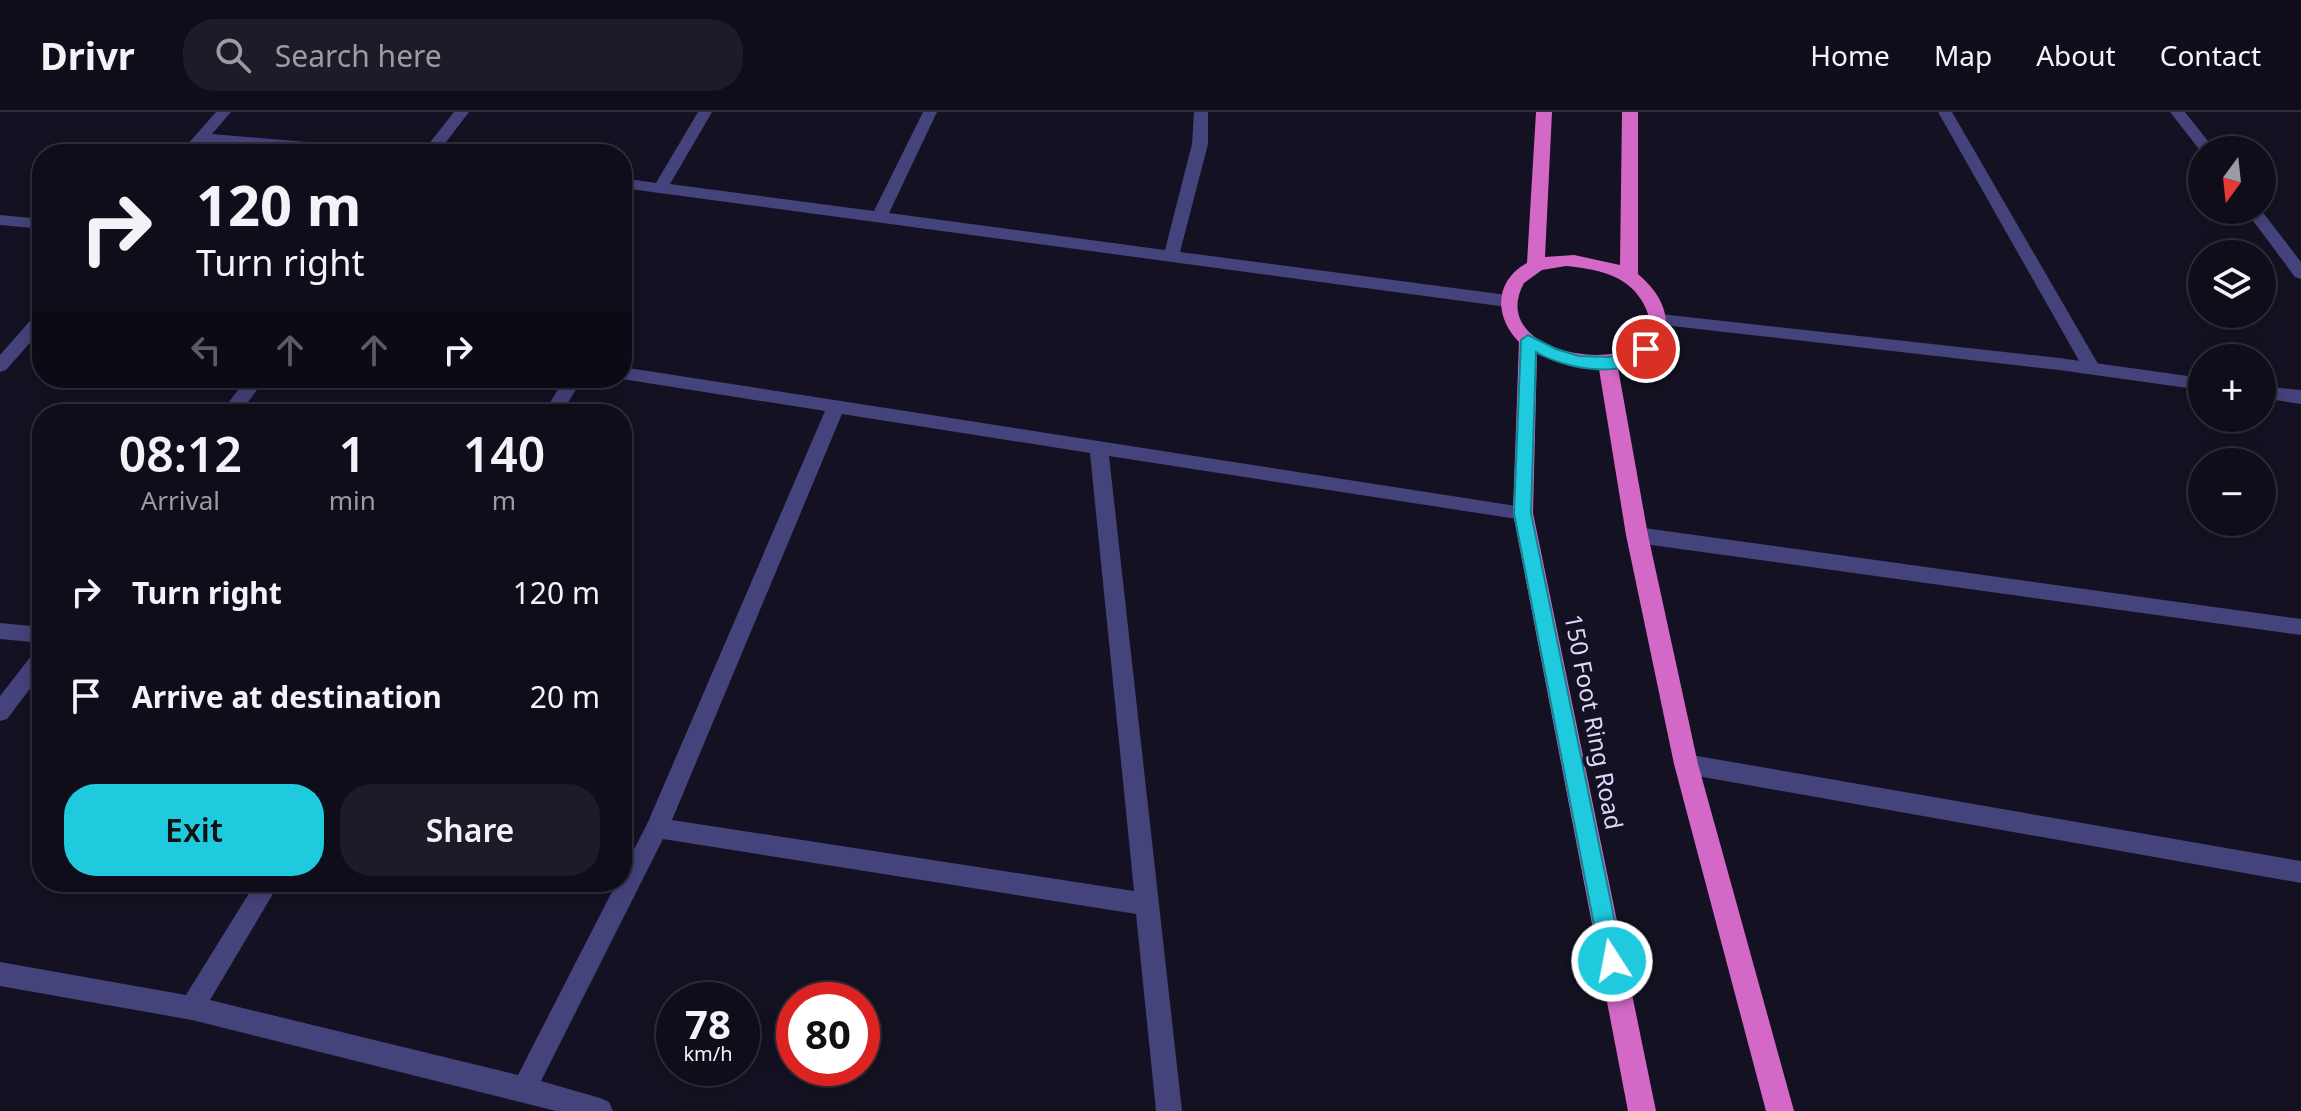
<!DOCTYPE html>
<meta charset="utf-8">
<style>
:root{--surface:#0f0d1a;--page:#1d1b27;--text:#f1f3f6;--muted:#9b9ca2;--line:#2f2d39;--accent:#1fcadf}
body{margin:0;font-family:"Noto Sans",sans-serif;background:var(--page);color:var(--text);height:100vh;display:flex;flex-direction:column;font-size:30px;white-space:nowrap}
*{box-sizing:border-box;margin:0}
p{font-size:26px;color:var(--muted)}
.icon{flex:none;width:44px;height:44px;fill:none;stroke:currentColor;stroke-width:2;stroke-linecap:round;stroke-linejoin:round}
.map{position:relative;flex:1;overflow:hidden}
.details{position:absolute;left:32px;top:292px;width:600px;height:488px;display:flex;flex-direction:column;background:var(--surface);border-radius:32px;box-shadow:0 4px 20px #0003,0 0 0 2px var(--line)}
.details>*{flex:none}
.banner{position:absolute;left:32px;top:32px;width:600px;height:244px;border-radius:32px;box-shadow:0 4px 20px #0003,0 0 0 2px var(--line);background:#0f0d1a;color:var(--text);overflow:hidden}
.needle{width:52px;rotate:195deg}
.controls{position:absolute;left:2188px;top:24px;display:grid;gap:16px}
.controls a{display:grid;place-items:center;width:88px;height:88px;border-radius:50%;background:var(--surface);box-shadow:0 4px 20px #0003,0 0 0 2px var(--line);font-size:40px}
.speed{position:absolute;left:656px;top:870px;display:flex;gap:16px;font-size:40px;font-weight:700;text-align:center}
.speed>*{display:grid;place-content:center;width:104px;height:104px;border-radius:50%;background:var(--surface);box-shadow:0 4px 20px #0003,0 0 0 2px var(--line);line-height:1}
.speed small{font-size:20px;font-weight:400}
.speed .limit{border:12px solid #d22;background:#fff;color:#111}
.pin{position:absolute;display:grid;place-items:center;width:68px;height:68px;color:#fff;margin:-34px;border:4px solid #fff;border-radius:50%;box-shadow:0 2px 8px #0007}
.me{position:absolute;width:88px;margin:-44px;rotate:349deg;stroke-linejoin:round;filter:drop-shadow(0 0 6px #0008)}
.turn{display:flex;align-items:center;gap:28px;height:168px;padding:0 32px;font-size:36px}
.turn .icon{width:104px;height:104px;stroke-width:2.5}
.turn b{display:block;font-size:56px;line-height:68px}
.lanes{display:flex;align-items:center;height:76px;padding:0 32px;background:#0003;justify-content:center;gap:40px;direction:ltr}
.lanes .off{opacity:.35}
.eta{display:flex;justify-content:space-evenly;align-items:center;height:136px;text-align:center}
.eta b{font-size:48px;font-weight:600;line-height:56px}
.cta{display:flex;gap:16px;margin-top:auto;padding:16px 32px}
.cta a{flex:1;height:92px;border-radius:32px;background:var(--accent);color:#111;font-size:32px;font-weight:600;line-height:92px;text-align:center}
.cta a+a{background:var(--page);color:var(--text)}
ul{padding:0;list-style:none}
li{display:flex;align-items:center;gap:24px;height:104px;padding:0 32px}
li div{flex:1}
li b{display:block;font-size:30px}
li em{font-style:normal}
header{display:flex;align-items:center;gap:48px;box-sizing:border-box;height:112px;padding:0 40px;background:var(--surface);border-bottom:2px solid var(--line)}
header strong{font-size:38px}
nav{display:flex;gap:44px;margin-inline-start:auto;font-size:28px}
.search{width:560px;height:72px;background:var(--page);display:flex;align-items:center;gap:20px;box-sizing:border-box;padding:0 28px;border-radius:32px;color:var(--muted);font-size:30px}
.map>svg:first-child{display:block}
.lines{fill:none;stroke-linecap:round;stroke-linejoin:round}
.minor{fill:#45437b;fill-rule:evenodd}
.tertiary{fill:#45437b;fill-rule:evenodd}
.trunk{fill:#d368c6;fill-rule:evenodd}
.route{fill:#1fcadf;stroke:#148391;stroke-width:2}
.labels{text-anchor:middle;stroke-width:8;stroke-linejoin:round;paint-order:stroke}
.street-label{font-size:24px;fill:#dcd8fa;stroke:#141122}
</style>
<header>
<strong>Drivr</strong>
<div class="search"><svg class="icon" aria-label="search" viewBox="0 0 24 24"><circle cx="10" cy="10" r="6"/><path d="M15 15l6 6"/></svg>Search here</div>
<nav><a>Home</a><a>Map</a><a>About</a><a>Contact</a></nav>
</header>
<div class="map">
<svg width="2301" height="999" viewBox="0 0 2301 999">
<rect width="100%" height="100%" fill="#141122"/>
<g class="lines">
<path class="minor" d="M216,0H231L212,22L388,37L396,42H333L205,31L195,42H179Z
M454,0H469L437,42H421Z
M698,0H712L670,72L874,99L923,0H937L889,101L1165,138L1192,32L1194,0H1208V32L1180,140L1507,183L1515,189L1507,195L622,76V66L656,71Z
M1938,0H1952L2101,257L2098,261H2086Z
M2170,0H2185L2215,38H2202V41Z
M2245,98H2261L2301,150V167L2295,165Z
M0,103L42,107V117L0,113Z
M42,200V217L6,258L0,260V243L36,202Z
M622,255L1530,396L1532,401L1530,406L1523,408L1109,344L1182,999H1156L1136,802L663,727L541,969L600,986L609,990L613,999H556L192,908L0,874V850L186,883L256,770H280L210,888L518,963L617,770H622V761L648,710L825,299L622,267L618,266H622ZM842,302L1090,341L1134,779L672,708Z
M247,266H266L239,302H220Z
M565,266H583L561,302H543Z
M1637,415L2301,507V523L1637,431L1630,428L1627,423L1630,418Z
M0,511L42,515V531L0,527Z
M42,536V561L7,607L0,609V584L35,539Z
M1686,642L2301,749V771L1686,662L1678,659L1675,652L1678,645Z"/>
<path class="tertiary" d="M1660,202L2059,246L2202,266V278L2059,258L1654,212L1652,208L1654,204Z
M2262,274L2301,278V292L2262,286Z"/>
<path class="trunk" d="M1536,0H1552L1545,145L1574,143L1620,153L1622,0H1638V162C1681,198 1674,242 1618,256L1648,423L1698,652L1794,999H1766L1674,652L1626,423L1599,257L1570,254L1537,242L1533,401L1656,999H1628L1513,401L1519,230C1494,205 1494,169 1527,151ZM1566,154C1595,157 1626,162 1642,189C1691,271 1478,255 1524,171L1542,158Z"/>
</g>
<path class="route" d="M1528,223L1556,237L1579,244L1608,245L1626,242L1646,231L1654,237C1629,269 1567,258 1536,240L1531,401L1623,849L1619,857L1612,860L1604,857L1601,849L1514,401L1521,228Z"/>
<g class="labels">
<g class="street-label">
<text transform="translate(1593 610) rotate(79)" y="8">150 Foot Ring Road</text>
</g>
</g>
</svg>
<div class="controls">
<a><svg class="needle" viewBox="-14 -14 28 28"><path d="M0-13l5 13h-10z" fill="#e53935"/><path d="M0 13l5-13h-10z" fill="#9b9ca2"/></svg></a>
<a><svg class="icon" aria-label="layers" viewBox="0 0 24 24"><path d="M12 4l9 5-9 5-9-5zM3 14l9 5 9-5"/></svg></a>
<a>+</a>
<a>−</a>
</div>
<div class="speed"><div>78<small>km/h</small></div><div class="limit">80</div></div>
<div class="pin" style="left:1646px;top:237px;background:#d93025"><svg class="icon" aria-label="arrive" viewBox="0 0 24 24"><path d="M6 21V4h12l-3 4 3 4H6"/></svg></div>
<svg class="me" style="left:1612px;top:849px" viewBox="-20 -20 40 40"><circle r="17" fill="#1fcadf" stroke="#fff" stroke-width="3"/><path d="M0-11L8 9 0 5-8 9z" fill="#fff"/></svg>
<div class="banner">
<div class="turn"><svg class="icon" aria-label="right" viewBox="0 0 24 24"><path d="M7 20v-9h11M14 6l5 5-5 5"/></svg><div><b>120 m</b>Turn right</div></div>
<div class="lanes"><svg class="icon off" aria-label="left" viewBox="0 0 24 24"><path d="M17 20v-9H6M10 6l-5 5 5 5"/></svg><svg class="icon off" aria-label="ahead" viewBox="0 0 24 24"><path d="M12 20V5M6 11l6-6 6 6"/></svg><svg class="icon off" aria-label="ahead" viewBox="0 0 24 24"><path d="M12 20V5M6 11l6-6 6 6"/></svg><svg class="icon" aria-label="right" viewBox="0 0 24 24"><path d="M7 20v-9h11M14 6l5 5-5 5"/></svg></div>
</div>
<section class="details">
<div class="eta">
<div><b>08:12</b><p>Arrival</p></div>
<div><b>1</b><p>min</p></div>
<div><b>140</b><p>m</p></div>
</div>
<ul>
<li><svg class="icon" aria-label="right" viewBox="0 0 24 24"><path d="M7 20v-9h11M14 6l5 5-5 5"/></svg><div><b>Turn right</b></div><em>120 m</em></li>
<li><svg class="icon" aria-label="arrive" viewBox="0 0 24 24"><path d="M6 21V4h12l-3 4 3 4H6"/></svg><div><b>Arrive at destination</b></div><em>20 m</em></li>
</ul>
<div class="cta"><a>Exit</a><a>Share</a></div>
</section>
</div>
